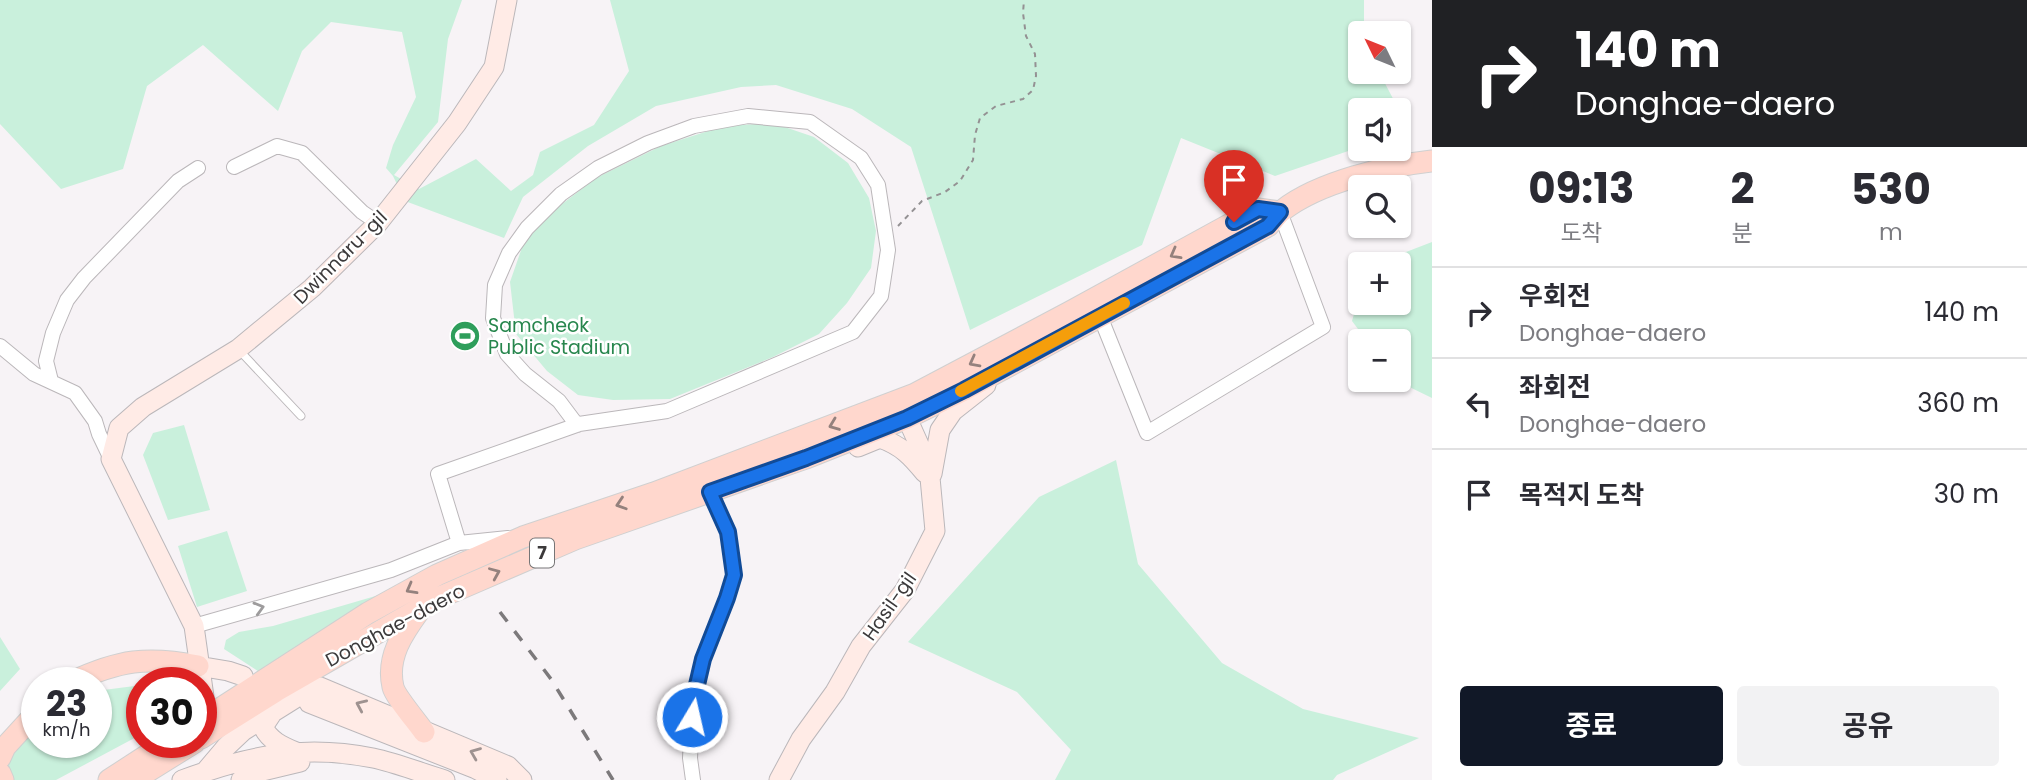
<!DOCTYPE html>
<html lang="ko">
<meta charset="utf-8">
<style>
:root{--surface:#fff;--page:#f2f2f3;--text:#2b2b33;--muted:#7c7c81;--line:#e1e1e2;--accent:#111827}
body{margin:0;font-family:Poppins,"Noto Sans KR",sans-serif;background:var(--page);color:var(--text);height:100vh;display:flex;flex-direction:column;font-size:26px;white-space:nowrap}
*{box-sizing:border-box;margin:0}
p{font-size:23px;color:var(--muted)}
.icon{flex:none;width:38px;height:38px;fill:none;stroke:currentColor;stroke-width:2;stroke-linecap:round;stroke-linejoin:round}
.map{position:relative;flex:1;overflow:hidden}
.details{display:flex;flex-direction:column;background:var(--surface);width:595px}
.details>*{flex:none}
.guide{background:#202124;color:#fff;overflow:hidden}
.needle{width:46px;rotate:313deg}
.fabs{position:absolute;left:1348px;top:21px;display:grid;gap:14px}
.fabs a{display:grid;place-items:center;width:63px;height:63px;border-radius:7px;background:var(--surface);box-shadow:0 2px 5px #0004;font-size:35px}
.speed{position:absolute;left:21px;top:667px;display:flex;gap:14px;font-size:35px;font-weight:700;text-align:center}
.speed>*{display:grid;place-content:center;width:91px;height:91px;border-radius:50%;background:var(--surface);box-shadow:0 2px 5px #0004;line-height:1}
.speed small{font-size:18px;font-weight:400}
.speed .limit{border:10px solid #d22;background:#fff;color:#111}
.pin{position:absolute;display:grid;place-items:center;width:60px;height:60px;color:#fff;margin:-72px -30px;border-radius:50% 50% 50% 0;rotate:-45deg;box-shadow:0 0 7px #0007}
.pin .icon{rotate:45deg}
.me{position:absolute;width:77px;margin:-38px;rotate:9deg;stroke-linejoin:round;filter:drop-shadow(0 0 5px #0008)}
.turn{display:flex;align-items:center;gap:24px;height:147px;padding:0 28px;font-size:32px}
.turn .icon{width:91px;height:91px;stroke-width:2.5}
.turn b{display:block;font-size:49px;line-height:60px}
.eta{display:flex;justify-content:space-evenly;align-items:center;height:119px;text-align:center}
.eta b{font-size:42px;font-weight:700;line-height:49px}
.primary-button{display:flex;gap:14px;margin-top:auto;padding:14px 28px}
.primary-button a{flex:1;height:80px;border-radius:7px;background:var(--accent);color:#fff;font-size:28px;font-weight:700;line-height:80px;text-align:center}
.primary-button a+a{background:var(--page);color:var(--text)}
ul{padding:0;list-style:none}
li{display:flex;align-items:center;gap:21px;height:91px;padding:0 28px;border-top:2px solid var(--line)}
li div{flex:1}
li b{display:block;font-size:26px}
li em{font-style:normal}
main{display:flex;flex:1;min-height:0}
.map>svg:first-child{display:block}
.green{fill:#c9f0dc}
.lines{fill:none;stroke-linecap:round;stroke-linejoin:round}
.lane-casing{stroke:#bbb7ba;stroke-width:9}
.street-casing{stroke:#bbb7ba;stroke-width:16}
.secondary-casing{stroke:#bbb7ba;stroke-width:21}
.primary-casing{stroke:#d0d0d0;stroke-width:23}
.path{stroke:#949193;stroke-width:2;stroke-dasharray:5 5;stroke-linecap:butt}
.lane{stroke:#fff;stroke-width:7}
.street{stroke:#fff;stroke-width:14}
.secondary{stroke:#ffebe6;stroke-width:19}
.primary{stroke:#ffd7cd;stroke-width:21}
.rail{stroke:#7c797b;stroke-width:3.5;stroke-dasharray:12 12;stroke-linecap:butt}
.oneway{stroke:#94817d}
.oneway2{stroke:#9e9c9d}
.oneway3{stroke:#9e9290}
.route-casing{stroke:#114b97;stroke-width:18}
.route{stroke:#1a73e8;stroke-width:12}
.slow{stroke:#f59e0b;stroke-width:12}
.labels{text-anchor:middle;stroke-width:5;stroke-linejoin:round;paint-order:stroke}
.shield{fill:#fff;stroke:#767576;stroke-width:2}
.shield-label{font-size:18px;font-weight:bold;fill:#3c3a3b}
.street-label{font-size:19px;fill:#3c3a3b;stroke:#fff}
.leisure-label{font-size:19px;fill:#27864d;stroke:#fff;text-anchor:start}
</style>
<main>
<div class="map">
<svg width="1432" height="780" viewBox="0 0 1432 780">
<rect width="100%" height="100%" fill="#f7f3f6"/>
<path class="green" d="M0,0H462L448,39L438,122L394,175L419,189L476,159L511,191L533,175L540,152L594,125L629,71L610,0H1364V33H1360V72H1379L1399,110L1400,134H1398V110H1360V147L1275,176L1181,138L1142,245L970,330L911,147L852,109L776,85L741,87L656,106L588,146L523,197L504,238L405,201L393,176L386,168L393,145L416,97L402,32L331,22L302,51L278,111L203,45L147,86L123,169L61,189L0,124Z
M773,123L814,137L848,163L869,198L876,231L871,268L847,303L819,334L773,357L670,399L613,400L578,395L547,371L516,334L510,282L526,236L549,214L596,178L661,146L724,126Z
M1432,242V398L1395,380H1398V341H1367L1352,321L1360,293V303H1398V264H1379L1380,262Z
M184,425L210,510L168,520L143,455L153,433Z
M1116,460L1138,564L1222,663L1303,709L1419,738L1337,775L1333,780H1055L1071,750L1017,692L908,642L1039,497Z
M227,531L247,591L197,607L178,546Z
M396,590L261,673L224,649L226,640L239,632L273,626Z
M0,637L20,669L0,691Z
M142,685V734L56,780H7L6,758L37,721V742H96V691Z"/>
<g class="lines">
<g class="lane-casing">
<path id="lane" d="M238,349L301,416"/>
</g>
<g class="street-casing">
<path id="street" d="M234,167L277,146L302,153L362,212L378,223
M1100,316L1147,433L1323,327L1280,212
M0,346L34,374L75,393L95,421L99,434L111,459
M51,381L46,361L53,333L67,300L84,278L178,181L198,168
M508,538L459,543L438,474L577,425L579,424L667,411L853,332L881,296L888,250L878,185L861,158L810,122L748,116L694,126L648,143L598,168L561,194L527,228L509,253L495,285L493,318L507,354L525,374L559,401L577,425
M194,626L391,570L459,543
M693,780L690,758L693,702L703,659L727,598L734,575L728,532L710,492"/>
</g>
<g class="secondary-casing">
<path id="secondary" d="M858,447L880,438C902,446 911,456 925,473
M932,474L940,430L953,411L986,385
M198,666L228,671L243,676
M309,703L476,769L497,780
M205,704L194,626L111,459L119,428L143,407L238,349L312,288L378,223L457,123L494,67L507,0
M271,715L263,727C270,741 282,746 296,752
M182,780C247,756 303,744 373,758C397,763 421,773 445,780
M198,780L226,747L243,731L310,689L320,687L508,766L522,780
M241,780L250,774L300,762
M779,780L801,739L835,692L861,646L905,590L935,531L929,467L907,418"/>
</g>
<g class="primary-casing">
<path id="primary" d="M419,611C403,633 386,657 393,687C395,696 417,722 424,732
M72,682C119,660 147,656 198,666
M201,721L368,613L437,575L523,537L654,493L915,394L1070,312L1258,209L1280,212
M201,738L276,691L436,599L575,539L806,458L907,418L964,390L1268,226C1273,221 1277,214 1283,210C1319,182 1387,166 1432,161
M0,758L5,747L37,712
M0,773L3,780
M109,780L146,756
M134,780L195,742"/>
</g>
<path class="path" d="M898,226L922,201L945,192L960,181L973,160L975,135L980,118L996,106L1023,99L1033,90L1036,76L1035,54L1026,36L1023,13L1024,0"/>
<use href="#lane" class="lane"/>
<use href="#street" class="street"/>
<use href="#secondary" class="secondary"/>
<use href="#primary" class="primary"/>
<path class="rail" d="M500,612L551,679L613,780"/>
</g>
<defs><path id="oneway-chevron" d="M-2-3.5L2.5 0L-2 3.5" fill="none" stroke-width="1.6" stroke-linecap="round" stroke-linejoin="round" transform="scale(1.75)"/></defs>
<g class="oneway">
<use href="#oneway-chevron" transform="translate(1175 254) rotate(151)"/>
<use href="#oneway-chevron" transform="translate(974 362) rotate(152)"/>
<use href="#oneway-chevron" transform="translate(834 425) rotate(159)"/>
<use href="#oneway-chevron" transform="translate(621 504) rotate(162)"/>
<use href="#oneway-chevron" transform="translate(495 573) rotate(-23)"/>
<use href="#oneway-chevron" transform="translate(411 589) rotate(151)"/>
</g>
<use class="oneway2" href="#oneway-chevron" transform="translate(259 608) rotate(-16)"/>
<g class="oneway3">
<use href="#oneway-chevron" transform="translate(361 705) rotate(-156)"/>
<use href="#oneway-chevron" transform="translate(475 753) rotate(-158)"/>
</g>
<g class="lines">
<g class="route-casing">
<path id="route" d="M692,717L693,702L703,659L727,598L734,575L728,532L710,492L806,458L907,418L964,390L1268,226L1280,212L1258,209L1234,222"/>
</g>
<use href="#route" class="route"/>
<path class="slow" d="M961,391L1124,303"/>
</g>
<defs>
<g id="stadium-disc" transform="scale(1.575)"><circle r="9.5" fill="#2e9e5b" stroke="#fff"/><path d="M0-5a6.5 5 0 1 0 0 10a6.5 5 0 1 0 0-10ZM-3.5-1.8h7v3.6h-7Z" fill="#fff"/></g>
</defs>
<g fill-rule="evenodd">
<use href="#stadium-disc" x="465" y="336"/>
</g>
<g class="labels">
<rect class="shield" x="530" y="538.5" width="24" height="29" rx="5"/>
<g class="shield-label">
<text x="542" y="559">7</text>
</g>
<g class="street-label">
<text transform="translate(340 257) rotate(-45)" y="7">Dwinnaru-gil</text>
<text transform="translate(889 606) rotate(-55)" y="7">Hasil-gil</text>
<text transform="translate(395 625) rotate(-28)" y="7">Donghae-daero</text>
</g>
<g class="leisure-label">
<text x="488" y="332">Samcheok<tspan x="488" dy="22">Public Stadium</tspan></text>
</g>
</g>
</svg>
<div class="fabs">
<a><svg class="needle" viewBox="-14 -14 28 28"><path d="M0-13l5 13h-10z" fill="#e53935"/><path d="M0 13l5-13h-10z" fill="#7c7c81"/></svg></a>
<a><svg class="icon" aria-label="sound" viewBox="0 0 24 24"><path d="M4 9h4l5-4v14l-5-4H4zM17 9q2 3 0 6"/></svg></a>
<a><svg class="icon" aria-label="search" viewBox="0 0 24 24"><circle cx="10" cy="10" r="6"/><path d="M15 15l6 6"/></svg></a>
<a>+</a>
<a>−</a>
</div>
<div class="speed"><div>23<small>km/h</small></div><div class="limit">30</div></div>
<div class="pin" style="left:1234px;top:222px;background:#d93025"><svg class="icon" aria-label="arrive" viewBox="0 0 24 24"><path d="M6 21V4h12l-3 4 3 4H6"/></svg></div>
<svg class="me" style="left:692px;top:717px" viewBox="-20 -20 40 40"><circle r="17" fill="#1a73e8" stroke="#fff" stroke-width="3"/><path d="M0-11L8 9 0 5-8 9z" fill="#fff"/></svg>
</div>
<section class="details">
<div class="guide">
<div class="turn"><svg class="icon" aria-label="right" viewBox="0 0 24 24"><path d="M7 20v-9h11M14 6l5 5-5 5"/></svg><div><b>140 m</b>Donghae-daero</div></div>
</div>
<div class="eta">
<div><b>09:13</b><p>도착</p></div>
<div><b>2</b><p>분</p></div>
<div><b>530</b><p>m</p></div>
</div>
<ul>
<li><svg class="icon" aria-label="right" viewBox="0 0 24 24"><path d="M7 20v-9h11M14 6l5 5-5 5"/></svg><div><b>우회전</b><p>Donghae-daero</p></div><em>140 m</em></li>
<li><svg class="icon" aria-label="left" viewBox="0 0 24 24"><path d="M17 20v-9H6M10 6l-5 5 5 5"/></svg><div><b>좌회전</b><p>Donghae-daero</p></div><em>360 m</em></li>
<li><svg class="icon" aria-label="arrive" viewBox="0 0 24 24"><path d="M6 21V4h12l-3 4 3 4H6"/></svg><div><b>목적지 도착</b></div><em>30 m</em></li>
</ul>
<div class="primary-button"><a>종료</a><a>공유</a></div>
</section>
</main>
